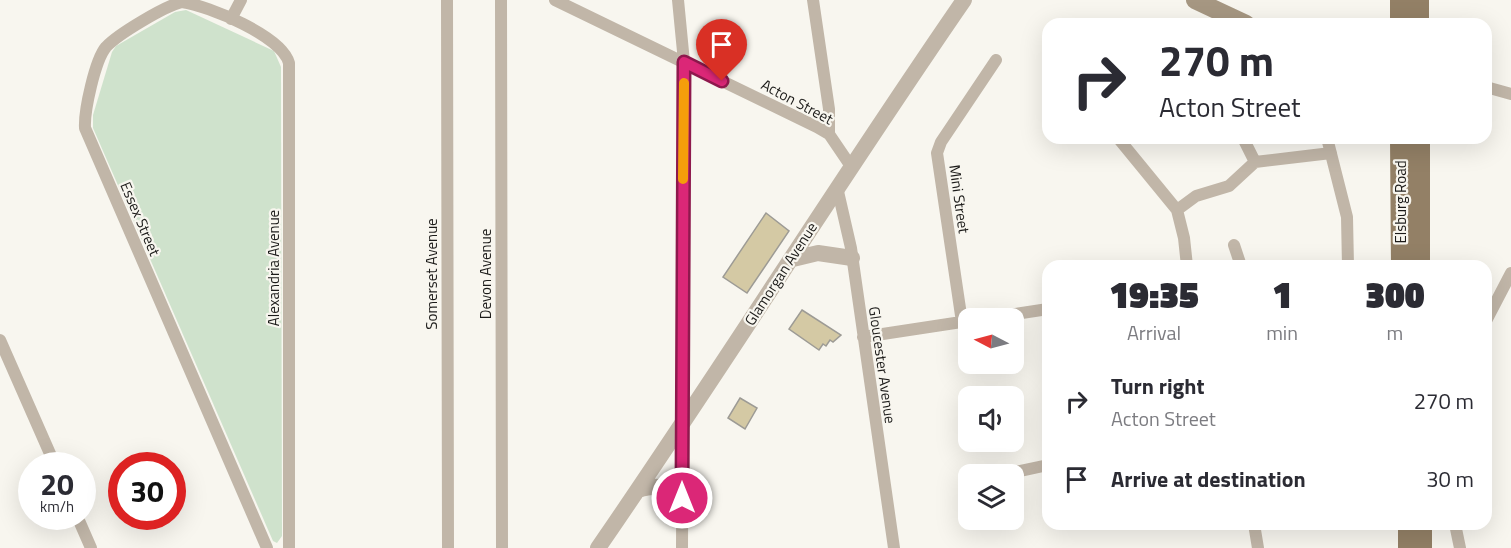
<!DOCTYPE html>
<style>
:root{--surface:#fff;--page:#f2f2f3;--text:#2b2b33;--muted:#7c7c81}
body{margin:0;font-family:"Titillium Web",sans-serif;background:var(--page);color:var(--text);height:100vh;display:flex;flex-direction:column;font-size:22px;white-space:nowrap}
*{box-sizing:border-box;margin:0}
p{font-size:20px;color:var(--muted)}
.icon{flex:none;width:33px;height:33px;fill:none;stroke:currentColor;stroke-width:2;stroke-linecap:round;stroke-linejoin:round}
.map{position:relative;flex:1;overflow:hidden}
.details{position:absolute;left:1042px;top:260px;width:450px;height:270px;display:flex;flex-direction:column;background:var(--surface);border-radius:18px;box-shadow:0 6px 24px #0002}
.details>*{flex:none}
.guide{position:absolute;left:1042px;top:18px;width:450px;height:126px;border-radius:18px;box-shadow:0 6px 24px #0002;background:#fff;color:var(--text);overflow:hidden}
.needle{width:39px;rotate:276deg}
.buttons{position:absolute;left:958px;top:308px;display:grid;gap:12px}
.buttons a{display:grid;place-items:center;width:66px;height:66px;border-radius:12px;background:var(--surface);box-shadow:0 6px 24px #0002;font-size:30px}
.speed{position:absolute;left:18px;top:452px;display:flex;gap:12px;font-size:30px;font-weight:700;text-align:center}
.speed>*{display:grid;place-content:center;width:78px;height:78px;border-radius:50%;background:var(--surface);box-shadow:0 6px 24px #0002;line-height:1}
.speed small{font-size:15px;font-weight:400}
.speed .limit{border:9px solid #d22;background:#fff;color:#111}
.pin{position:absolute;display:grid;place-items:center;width:51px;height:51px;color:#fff;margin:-62px -26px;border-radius:50% 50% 50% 0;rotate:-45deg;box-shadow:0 0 6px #0007}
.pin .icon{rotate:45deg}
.me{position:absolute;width:66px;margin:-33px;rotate:0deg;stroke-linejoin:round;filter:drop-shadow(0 0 4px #0008)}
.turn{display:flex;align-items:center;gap:21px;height:126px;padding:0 18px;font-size:27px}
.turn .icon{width:78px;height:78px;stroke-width:2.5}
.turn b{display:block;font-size:42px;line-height:51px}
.eta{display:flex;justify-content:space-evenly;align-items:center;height:102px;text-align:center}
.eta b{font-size:36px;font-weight:800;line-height:42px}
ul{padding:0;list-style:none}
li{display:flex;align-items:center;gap:18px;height:78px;padding:0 18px}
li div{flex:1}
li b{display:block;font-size:22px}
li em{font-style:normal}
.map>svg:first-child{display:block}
.green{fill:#cfe2cc}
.building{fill:#d4c9a4;stroke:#9d9b95;stroke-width:1.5}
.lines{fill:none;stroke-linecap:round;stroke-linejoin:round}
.minor{stroke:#c1b6a8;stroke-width:12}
.tertiary{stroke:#c1b6a8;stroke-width:16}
.secondary{stroke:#a69782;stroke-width:18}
.primary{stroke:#938066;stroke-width:20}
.route-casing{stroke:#8e194d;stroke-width:15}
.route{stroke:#db2777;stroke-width:10}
.slow{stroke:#f59e0b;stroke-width:10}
.labels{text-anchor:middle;stroke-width:4.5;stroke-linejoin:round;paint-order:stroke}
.street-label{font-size:15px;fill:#1c1b19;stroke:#f8f6ef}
</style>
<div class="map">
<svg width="1511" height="548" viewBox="0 0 1511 548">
<rect width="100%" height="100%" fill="#f8f6ef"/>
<path class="green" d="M186,10L274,51L281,67L282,536L277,543L273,541L93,128V115L112,52L116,46L175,12Z"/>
<path class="building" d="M766,213L789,231L747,293L723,277Z
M802,310L841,335L833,342L830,340L826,346L823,344L819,350L789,329Z
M740,398L757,408L745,429L728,418Z"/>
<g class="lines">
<path class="minor" d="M447,0L448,548
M501,0L502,548
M555,0L817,127L829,134L850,165
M678,0L684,62L682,548
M813,0L829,109V134
M231,19L241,0
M1486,87L1511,94
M1118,138L1177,210L1184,238L1187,266
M1243,138L1255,162
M1327,138L1347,217L1348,266
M837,187L851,248L894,548
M1177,210L1196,196L1229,186L1255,162L1331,153
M1234,245L1241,266
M989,318L1048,309
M1486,321L1511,273
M962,322L937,153L941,142L996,60
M863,337L968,321
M0,340L55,465
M1011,473L1048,465
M77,516L91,548
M1254,524L1258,548
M1455,524L1460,548
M267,548L85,128C84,111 95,60 106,47C118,34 165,6 182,2C209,6 282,36 289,63V548"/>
<path class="tertiary" d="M793,259L818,253L852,258
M638,490C657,484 667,486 682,498
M598,548C723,367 839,181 964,0"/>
<path class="secondary" d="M1195,0L1246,24"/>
<path class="primary" d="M1419,0V24
M1400,24V0
M1400,138L1401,266
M1420,138V266
M1408,524V548
M1422,524V548"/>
</g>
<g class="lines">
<g class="route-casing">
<path id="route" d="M682,498L684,62L722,81"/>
</g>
<use href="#route" class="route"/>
<path class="slow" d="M683,179L684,83"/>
</g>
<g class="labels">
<g class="street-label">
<text transform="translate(797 102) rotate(28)" y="5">Acton Street</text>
<text transform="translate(959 199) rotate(82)" y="5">Mini Street</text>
<text transform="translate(1401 202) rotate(-90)" y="5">Elsburg Road</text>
<text transform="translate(140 219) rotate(67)" y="5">Essex Street</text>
<text transform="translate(274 268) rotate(-90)" y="5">Alexandria Avenue</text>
<text transform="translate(432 274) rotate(-90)" y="5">Somerset Avenue</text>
<text transform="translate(486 274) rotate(-90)" y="5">Devon Avenue</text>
<text transform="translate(781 274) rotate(-57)" y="5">Glamorgan Avenue</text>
<text transform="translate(882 365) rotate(82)" y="5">Gloucester Avenue</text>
</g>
</g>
</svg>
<div class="buttons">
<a><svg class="needle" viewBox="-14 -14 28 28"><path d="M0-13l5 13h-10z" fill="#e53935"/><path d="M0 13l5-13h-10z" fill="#7c7c81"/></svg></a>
<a><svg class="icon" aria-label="sound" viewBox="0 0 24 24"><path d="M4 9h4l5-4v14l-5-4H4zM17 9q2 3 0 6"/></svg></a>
<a><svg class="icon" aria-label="layers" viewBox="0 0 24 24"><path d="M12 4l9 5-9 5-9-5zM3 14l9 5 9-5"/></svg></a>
</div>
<div class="speed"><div>20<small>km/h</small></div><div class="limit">30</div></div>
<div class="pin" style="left:722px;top:81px;background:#d93025"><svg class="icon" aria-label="arrive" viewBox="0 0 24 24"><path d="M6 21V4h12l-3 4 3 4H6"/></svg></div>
<svg class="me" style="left:682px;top:498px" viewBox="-20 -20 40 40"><circle r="17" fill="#db2777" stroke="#fff" stroke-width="3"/><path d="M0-11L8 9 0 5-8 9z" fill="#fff"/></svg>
<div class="guide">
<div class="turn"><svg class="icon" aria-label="right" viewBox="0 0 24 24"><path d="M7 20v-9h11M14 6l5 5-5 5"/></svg><div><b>270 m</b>Acton Street</div></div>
</div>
<section class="details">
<div class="eta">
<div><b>19:35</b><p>Arrival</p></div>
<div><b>1</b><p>min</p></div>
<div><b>300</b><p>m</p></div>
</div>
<ul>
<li><svg class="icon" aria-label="right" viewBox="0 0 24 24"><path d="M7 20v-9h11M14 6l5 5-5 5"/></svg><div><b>Turn right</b><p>Acton Street</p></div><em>270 m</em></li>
<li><svg class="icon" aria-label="arrive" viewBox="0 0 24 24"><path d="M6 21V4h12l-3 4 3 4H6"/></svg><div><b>Arrive at destination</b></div><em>30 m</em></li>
</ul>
</section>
</div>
